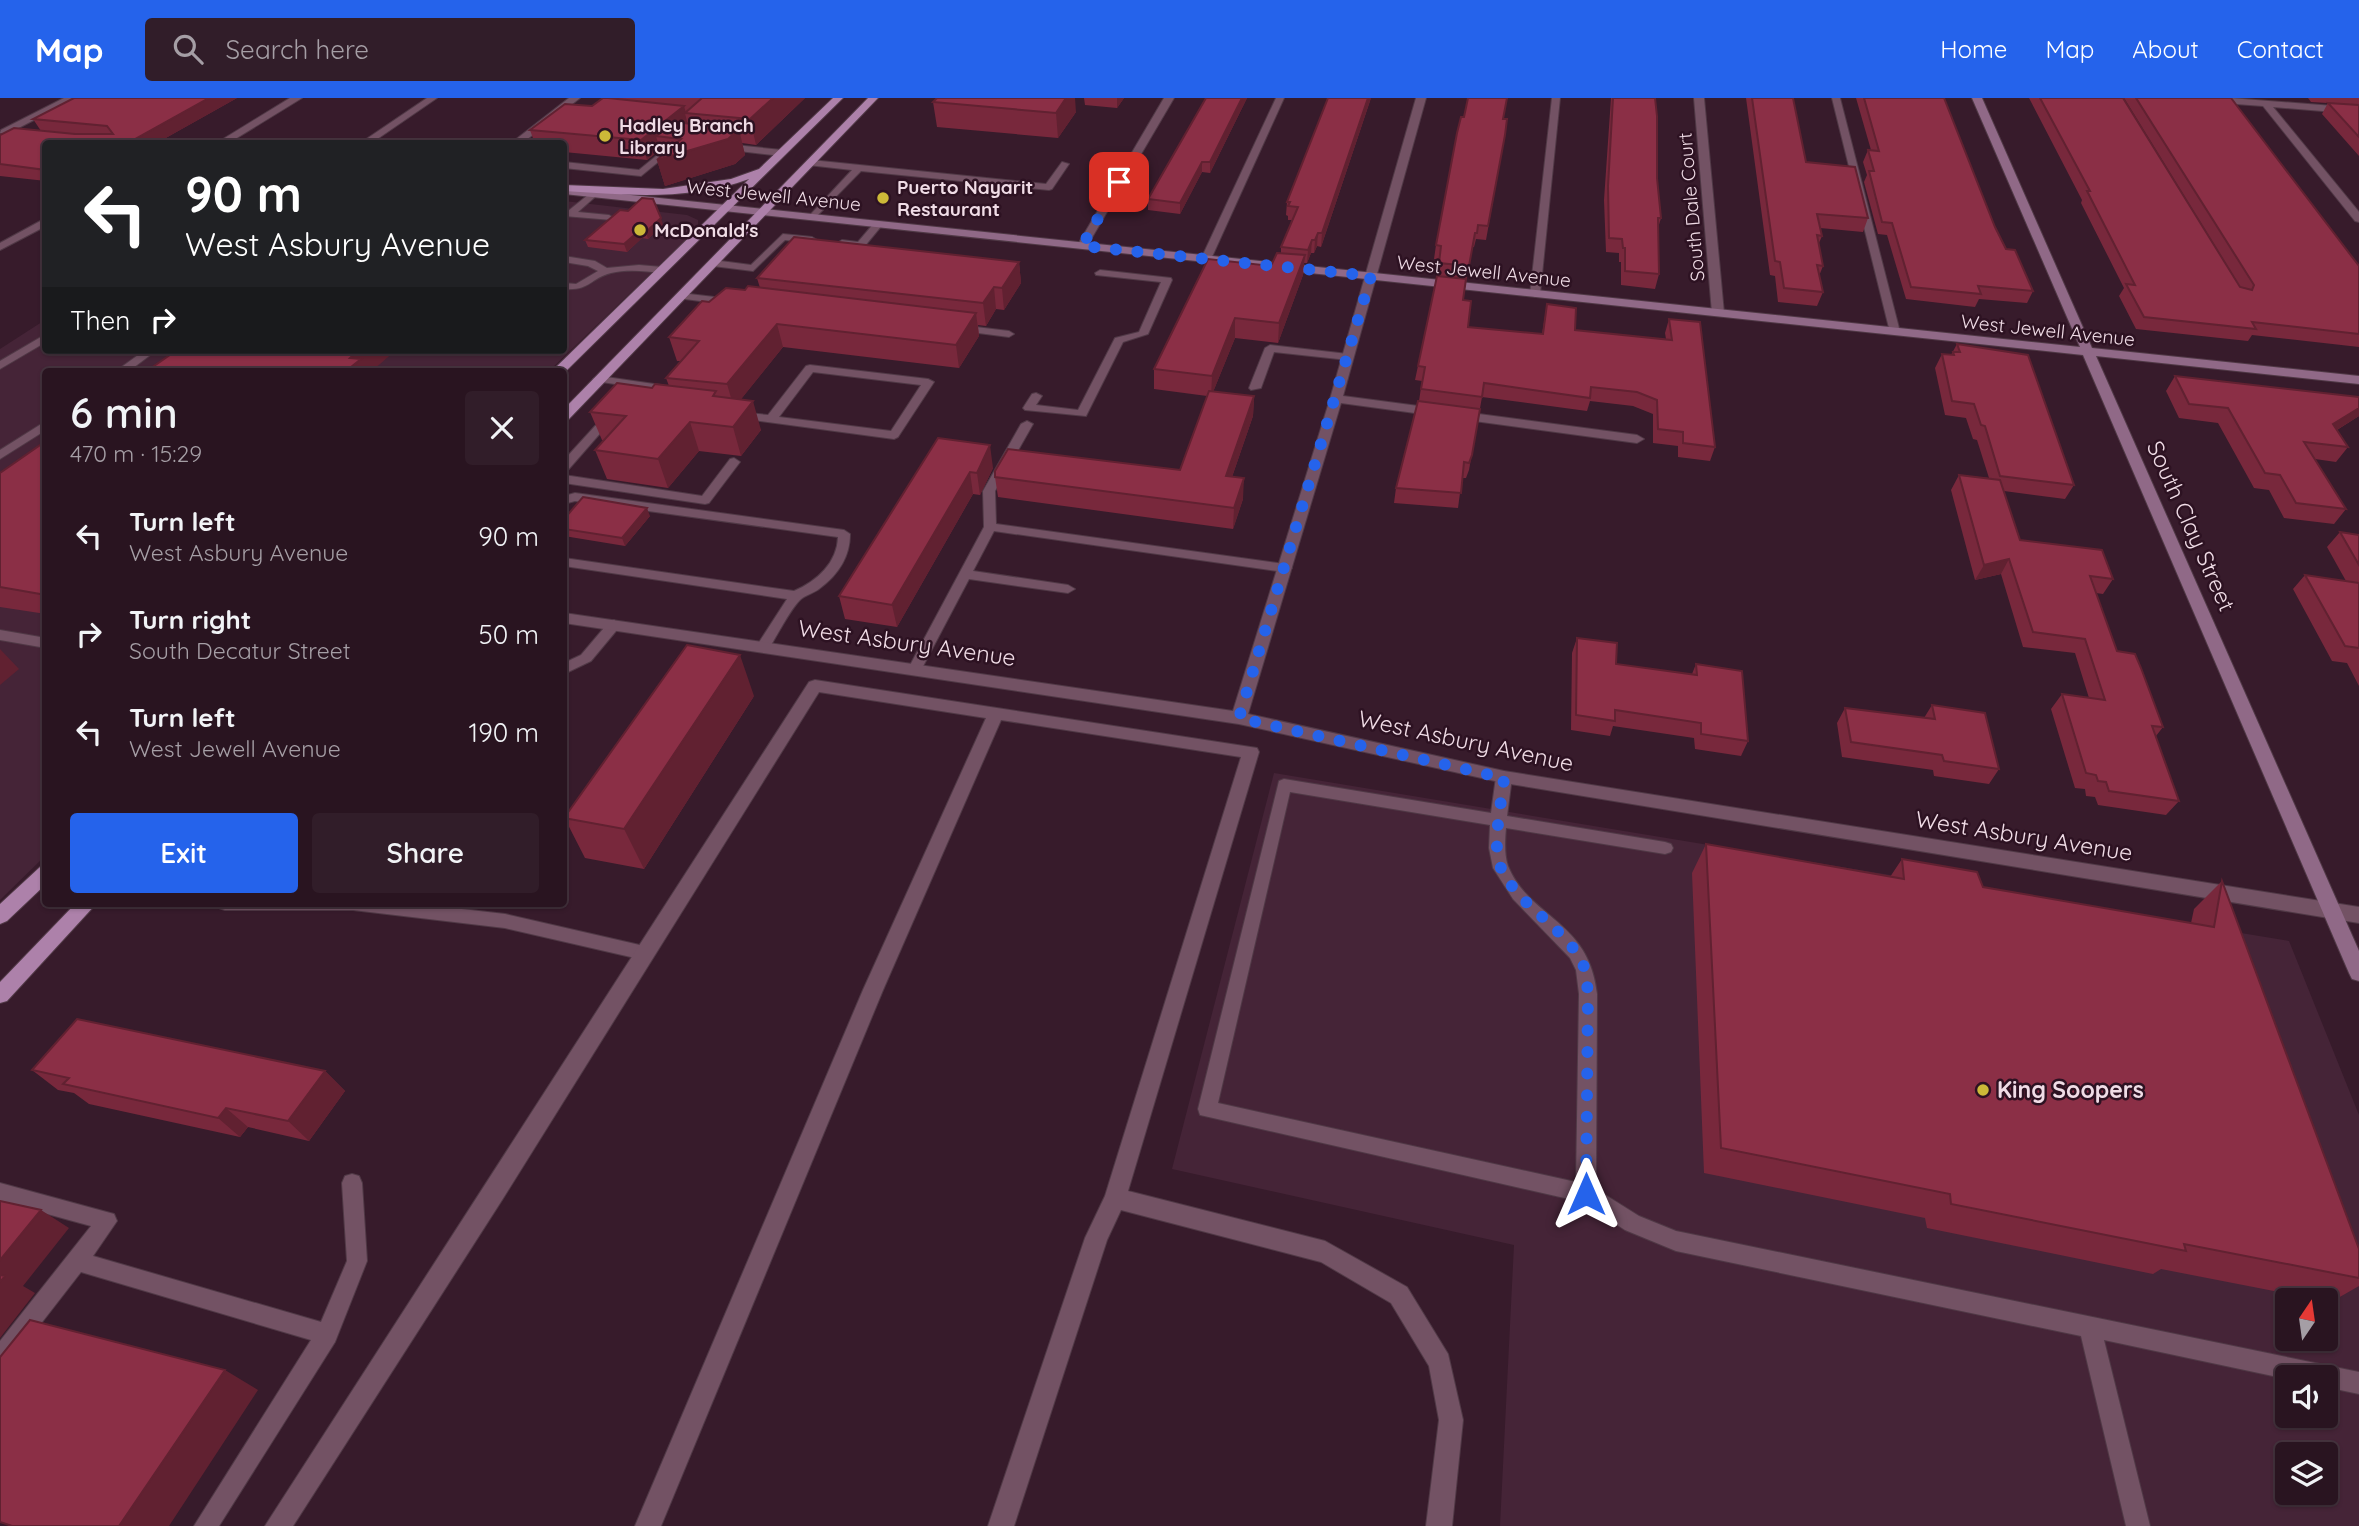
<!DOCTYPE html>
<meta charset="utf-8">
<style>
:root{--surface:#291420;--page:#311d29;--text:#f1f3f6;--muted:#a59ea5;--line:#45333e;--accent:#2563eb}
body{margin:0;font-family:Quicksand,sans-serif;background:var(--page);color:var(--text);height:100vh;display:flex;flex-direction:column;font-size:26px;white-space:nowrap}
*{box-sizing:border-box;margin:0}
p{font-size:23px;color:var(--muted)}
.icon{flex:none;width:38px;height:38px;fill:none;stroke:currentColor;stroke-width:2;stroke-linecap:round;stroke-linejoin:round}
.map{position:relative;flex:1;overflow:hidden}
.side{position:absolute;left:42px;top:270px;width:525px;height:539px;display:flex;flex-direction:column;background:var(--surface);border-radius:7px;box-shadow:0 2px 5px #0004,0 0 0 2px var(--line)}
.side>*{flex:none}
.banner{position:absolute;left:42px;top:42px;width:525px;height:214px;border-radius:7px;box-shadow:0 2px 5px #0004,0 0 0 2px var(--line);background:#202124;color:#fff;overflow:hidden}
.needle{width:46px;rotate:13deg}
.tools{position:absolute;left:2275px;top:1190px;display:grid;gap:14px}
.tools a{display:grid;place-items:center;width:63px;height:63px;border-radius:7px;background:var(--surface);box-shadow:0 2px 5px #0004,0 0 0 2px var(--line);font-size:35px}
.pin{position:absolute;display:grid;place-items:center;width:60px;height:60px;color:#fff;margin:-30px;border-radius:14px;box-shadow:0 4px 10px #0006}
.me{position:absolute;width:77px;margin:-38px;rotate:0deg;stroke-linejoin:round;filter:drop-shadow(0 0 5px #0008)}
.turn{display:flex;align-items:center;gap:24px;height:147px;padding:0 28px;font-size:32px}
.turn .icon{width:91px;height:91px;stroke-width:2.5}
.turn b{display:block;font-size:49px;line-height:60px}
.then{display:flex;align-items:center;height:66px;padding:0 28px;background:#0003;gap:14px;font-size:26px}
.round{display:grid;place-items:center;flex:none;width:74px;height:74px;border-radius:7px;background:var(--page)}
.summary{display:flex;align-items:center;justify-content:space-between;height:119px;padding:0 28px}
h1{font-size:42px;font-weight:600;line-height:52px}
.button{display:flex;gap:14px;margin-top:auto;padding:14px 28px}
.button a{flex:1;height:80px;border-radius:7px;background:var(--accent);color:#fff;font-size:28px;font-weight:600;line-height:80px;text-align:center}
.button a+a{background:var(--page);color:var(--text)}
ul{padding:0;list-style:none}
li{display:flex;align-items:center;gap:21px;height:98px;padding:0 28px}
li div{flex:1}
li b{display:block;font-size:26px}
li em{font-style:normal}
header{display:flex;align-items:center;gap:42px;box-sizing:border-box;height:98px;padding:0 35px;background:var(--accent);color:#fff}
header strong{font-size:33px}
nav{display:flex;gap:38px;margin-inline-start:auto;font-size:24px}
.search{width:490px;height:63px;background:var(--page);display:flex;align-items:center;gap:18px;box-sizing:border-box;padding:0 24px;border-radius:7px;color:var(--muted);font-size:26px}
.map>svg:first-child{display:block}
.built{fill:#452437;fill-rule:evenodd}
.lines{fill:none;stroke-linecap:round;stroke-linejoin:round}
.lane-casing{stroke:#503946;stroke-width:2}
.street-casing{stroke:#503946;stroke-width:2}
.secondary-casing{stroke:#503946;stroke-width:2}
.primary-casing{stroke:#503946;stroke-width:2}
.lane{fill:#735264;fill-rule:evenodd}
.street{fill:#735264;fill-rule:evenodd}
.secondary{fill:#906987;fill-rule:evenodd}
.primary{fill:#ad81aa;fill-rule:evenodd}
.wall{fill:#78283c}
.shaded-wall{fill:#612131}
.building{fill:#8b2f46;stroke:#612131;stroke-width:2}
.route{stroke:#2563eb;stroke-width:12;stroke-dasharray:0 21.6}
.poi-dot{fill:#ccb938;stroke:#2d1222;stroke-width:2.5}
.labels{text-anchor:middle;stroke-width:5;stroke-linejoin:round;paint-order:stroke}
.far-poi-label{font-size:19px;font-weight:bold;fill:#f0dce6;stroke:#2d1222;text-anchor:start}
.far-street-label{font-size:19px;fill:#f0dce6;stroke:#2d1222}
.street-label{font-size:23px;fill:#f0dce6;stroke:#2d1222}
.poi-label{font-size:23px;font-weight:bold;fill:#f0dce6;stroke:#2d1222;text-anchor:start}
</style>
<header>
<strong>Map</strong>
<div class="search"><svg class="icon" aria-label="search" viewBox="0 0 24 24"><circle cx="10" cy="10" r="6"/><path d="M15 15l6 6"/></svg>Search here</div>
<nav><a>Home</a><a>Map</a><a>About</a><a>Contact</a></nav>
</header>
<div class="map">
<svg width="2359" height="1428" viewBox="0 0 2359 1428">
<rect width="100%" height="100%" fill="#371b2b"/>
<path class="built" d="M564,103L687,117L698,122V130L549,273H46L45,758L0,802V251L45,222L46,252H564Z
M1274,675L2289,843L2359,1017V1428H1500L1514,1147L1172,1071ZM2287,1202H2326V1241H2287ZM2287,1279H2326V1318H2287ZM2287,1356H2326V1395H2287Z"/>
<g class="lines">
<g class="lane-casing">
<path id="lane" d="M427,0H437L370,46H359Z
M1276,0H1284L1211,161L1202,163L1201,161Z
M1552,0H1560L1540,196L1535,199L1530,196Z
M1832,0H1840L1900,234L1899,236L1890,234Z
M677,41L681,44L680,46L641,78L564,70V64L639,72Z
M725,46L782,52L786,55L782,58L722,51V47Z
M811,62L1046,86L1062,64L1069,66L1052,91L1049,92L861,73L813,122L810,121V117L852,72L808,67V63Z
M593,93L596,94V98L578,114L609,117L614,120L612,122L564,118V112L568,113Z
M875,124L883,126L864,149L842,148L837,145L842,142L858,144Z
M783,136L812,139L817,142L812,145L785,142L753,173L713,168L708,165L713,162L751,167Z
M564,158L595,163L607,170L639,167L662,169L667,172L662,175C645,173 627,171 611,175C589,181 590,193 564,191V185L576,186L598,173L588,168L564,164Z
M1100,172L1171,180L1172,182L1148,236L1123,244L1086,318L1025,312L1023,310L1032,296L1036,295L1042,298L1036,307L1078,312L1115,240L1139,234L1161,184L1096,177L1095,175Z
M681,195L731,201L736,204L731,207L677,200L676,198Z
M959,227L1009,233L1014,236L1009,239L955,232L954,230Z
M46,236V244L0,271V263Z
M1270,247L1348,256L1353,259L1348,262L1274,254L1261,290L1251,292L1249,290L1265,250Z
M145,252H157L129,273H116Z
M810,267L928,281L934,284L898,339L894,341L737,320L731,317L737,314L768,317L806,268ZM813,274L921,287L891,333L779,319Z
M599,278L661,287L667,290L661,293L595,283L593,281Z
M46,323V332L0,361V352Z
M1027,323L1033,326L995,393L996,426L1285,466L1292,470L1285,474L994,433L973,473L1068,487L1075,491L1068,495L969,481L920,574H910L908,571L984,429L983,393L1021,326Z
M599,326L605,330L603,332L568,372L564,373V362L595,328Z
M734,360L740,364L709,405L705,406L564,385V377L702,398L730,361Z
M575,395L844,432L850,436C850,459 838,477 819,491C814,495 805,497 800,502C789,513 777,538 768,552L763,554L756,549L787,501L564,468V460L794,493C817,483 837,465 838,439L575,403L564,406V398Z
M614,522L621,527L591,563L564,576V565L581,557L609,524Z
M1504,673L1512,679L1507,718L1665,744L1671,746L1673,750L1671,754L1665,756L1506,730C1505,742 1504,756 1508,768C1530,821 1589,822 1597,896L1596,1091L1639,1118L1676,1133L2359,1274V1296L2326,1289V1279L2287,1281L2104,1242L2150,1428H2126L2081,1238L1676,1153L1625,1132L1582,1104L1200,1017L1198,1011L1279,683L1284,681L1491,715L1496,679ZM1290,694L1490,727L1489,750L1493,770L1513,801L1570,860L1576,872L1579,896L1576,1084L1218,1005Z
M217,805H410L505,816L644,848L650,850L653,855L650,860L644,862L505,830L353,812H225L219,810Z
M352,1076L359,1078L362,1085L367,1163L335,1244L219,1428H194L311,1242L81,1174L8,1268L0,1271V1243L91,1128L0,1103V1085L114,1116L117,1123L93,1158L321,1224L347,1163L342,1085L345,1078Z"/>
</g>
<g class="street-casing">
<path id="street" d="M64,0H76L7,36L0,35L1,32Z
M290,0H302L227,46H215Z
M569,0H580L521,46H510Z
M1164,0H1174L1087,148L1078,150L1077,148Z
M1416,0H1426L1343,298L1637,337L1644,341L1637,345L1341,305L1248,616L1504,673L2359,809V825L1504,685L1239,626L564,525V515L1233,613L1330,301Z
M1694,0H1704L1724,215L1718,218L1712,215Z
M2190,0H2230L2359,10V16L2273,9L2359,114V124L2355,123L2263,8L2195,3Z
M46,120V128L0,152V145Z
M0,532L46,540V550L0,542Z
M815,582L1257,650L1259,654L1128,1093L1325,1143L1407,1189L1448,1256L1463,1322L1452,1428H1426L1439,1322L1429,1268L1391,1205L1321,1164L1121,1112L1107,1142L1014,1428H988L1085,1140L1105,1098L1241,659L1001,622L883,892L661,1428H635L863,892L986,620L819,594L502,1102L293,1428H265L809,584Z"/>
</g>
<g class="secondary-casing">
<path id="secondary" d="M1972,0H1982L2092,250L2359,278V286L2096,258L2359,853V883L2352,881L2349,875L2083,257L564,96V90L2080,249Z"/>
</g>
<g class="primary-casing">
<path id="primary" d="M833,0H843L564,275L552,273L749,81C690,103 626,97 564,93V87L663,91L731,81L759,71Z
M868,0H878L569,321L564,322V311Z
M46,767V786L7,823L0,826V806L40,769Z
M76,805H97L7,903L0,905V884Z"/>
</g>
<use href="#lane" class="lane"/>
<use href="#street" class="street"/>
<use href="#secondary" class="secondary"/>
<use href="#primary" class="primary"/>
</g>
<path class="wall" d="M74,0H237L155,46H46V83L0,78V37L41,33L33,21Z
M618,0H805L756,47L742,45L745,57L735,66L665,88L657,62L661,58L660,52L647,62L564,54V46H535L530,32L618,1Z
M1084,0H1124L1117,10L1085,7Z
M1206,0H1247L1210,75L1202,74L1180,116L1148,112V101Z
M1371,0L1321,149L1317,148L1314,155H1311L1307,165H1304L1303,177L1278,245L1235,240L1213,294L1254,298L1253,318L1232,379L1243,401L1233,431L998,399L995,379L1180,372L1207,298L1154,291V271L1271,168L1281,155V149L1293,122H1288V118L1286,117L1287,104Z
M1611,0H1655L1657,80L1661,120L1658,130L1659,176L1655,191L1621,187V164H1619V155L1606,154L1604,102Z
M1746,0H1793L1806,64L1868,120L1863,134L1820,130L1822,138L1819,145L1823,168L1819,178L1823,194L1817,208L1778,204L1775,178L1770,177Z
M1856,0H1944L1995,129L2006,151L2033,193L2027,205L1979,201L1975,209L1906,201L1887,137L1878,136L1864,84L1867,77L1863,64L1868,52H1871Z
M2029,0H2123L2241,190L2124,0H2231L2359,168V249L2252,237L2248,243L2136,231L2119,198L2124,190L2081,105L2082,102Z
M2308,0H2359V58L2322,16L2328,5L2311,4Z
M933,4L1076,14L1058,40L937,29Z
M1503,21L1505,37L1486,142L1476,141L1474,149H1472L1463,202L1468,229L1542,236L1547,206L1575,232L1666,241L1665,235L1669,221L1715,349L1710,363L1678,359V348L1653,345V316L1633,308L1590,303L1587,313L1482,299L1469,372L1466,380H1462L1458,410L1394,405L1396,390L1419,303L1422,283L1415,282L1437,178L1439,161H1434L1436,147Z
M663,127L648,141L642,140L627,154L588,149L585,142Z
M1019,164L1021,185L1004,212L996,211L986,228L978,227L979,238L959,270L783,249L741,301L761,332L741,358L699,353L668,390L607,381L595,352L604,343L602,342L590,314L652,290L669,288L666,280L681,263H677L669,239L709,204L745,192L760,190L757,180Z
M1957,246L2074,387L2065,401L2004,393L2020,442L2113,481L2103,496L2096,495L2117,553L2163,629L2156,638L2179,703L2166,717L2098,707L2095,699L2086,698L2085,691L2075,690L2051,611L2062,596L2089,600L2075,555L2023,549L2001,476L1975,482L1951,392L1959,377L1989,380L1977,342L1973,341L1966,320L1945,317L1935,270L1942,256L1951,257Z
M2175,278L2359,318L2337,332L2348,349L2336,364L2315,361L2346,411L2334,426L2284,420L2269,392L2254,390L2218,325L2179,320L2166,293Z
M938,340L993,370L980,397L973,396L897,529L845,521L839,498Z
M46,343V516L0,509V375Z
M650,418L625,448L564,438V421Z
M2340,434L2359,437V588L2347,565L2332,563L2293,491L2305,477L2346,483L2327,449Z
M1577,540L1616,566L1692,576L1696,566L1748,643L1741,658L1695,651L1694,640L1613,628L1610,638L1571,632L1572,555Z
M754,598L644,771L585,760L564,719Z
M1932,607L1999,671L1989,686L1934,678L1933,672L1842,659L1837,625L1845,610L1924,620Z
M1706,746L1890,779L1902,761L1983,789L2191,825L2194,811L2222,783L2359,1151V1188L2331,1204L2161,1171L2153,1176L1927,1130L1925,1120L1704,1075L1692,775Z
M32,972L325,973L345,993L309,1043L248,1029L240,1039L89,1006L74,995L58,992Z"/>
<path class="shaded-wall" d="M209,0H237L155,46H126Z
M773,0H805L756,47L750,21Z
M1066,0H1075L1076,14L1058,40L1056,15Z
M1117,0H1124L1117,10Z
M1242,0H1247L1210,75V64Z
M1368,0H1371L1321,149L1322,135Z
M684,8L686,15H685L688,28L656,38L660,52L647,62L641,42Z
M739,31L745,57L735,66L665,88L657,62Z
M1202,64V74L1180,116V105Z
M661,120L663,127L648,141L646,134Z
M639,133L642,140L627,154L624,146Z
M1318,135L1317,148L1314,155L1315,142Z
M1312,142L1311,155L1307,165L1308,152Z
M1305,157L1303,177L1278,245L1279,225Z
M1019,164L1021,185L1004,212L1002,190Z
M994,189L996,211L986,228L983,205Z
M976,215L979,238L959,270L956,247Z
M1235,220V240L1211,299L1212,278Z
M777,226L783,249L734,310L727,286Z
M359,252H396L372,273H346L350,260Z
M1254,298L1253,318L1225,399L1226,378Z
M753,303L761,332L741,358L733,329Z
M2359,310V318L2322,341L2333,326Z
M690,324L699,353L668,390L658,361Z
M990,347L993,370L980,397L977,375Z
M970,374L973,396L897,529L892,507Z
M1244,380L1243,401L1233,431L1234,410Z
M647,410L650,418L625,448L622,440Z
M2009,461L2001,476L1975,482L1984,467Z
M0,551L19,571L0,587Z
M740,557L754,598L644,771L624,731Z
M325,973L345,993L309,1043L288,1023Z
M226,1010L248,1029L240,1039L218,1020Z
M41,1112L69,1130L23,1188L35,1195L0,1240V1162Z
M225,1272L258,1292L169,1428H119Z"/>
<path class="building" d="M74,0H209L126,46H46V72L0,66V37L14,30L75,36H113L107,28L33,21Z
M603,0H608L684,8L641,42L530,32L565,6L592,8Z
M702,0H773L750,21L685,15Z
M937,0H1066L1056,15L933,4Z
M1206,0H1242L1210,64H1202L1180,105L1148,101Z
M1328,0H1368L1322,135H1318L1315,142H1312L1308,152L1281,149L1298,109L1288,108L1290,104H1287Z
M1468,0H1507L1503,21H1507L1505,37L1488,128L1478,127L1477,135H1475L1469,168L1439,165L1441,148L1436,147L1457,35L1461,19H1464Z
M1613,0H1655L1657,18V80L1661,120H1658L1659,176L1625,173V150H1623L1622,141L1609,140L1608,88Z
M1752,0H1793L1806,64L1855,69L1868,120L1817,116L1822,138L1817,137L1823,168L1817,167L1823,194L1784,190L1780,164L1775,163Z
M1864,0H1944L1995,129L2006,151L2015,152L2033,193L1978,188L1981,196L1911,189L1892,125L1882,124L1869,73H1874L1868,52L1879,53Z
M2040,0H2123L2240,189L2252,192L2254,187L2136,0H2231L2359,168V236L2252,224L2256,231L2144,219L2126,186L2135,187L2087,93H2090Z
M2328,5L2359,7V39Z
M674,24L739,31L728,41L657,62L681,41L656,38Z
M642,100L653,101L661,120L646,134L639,133L624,146L585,142L620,112L628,113Z
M794,139L1019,164L1002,190L994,189L983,205L757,180Z
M1277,155L1305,157L1279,225L1235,220L1212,278L1154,271L1208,161L1271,168Z
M1437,178L1466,181L1463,202L1471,203L1468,229L1543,236L1547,206L1576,210L1575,232L1672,242L1669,221L1700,224L1715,349L1683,345V334L1658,331L1657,302L1637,294L1591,289L1590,300L1484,285L1482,299L1421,291L1425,269L1418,268Z
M748,188L976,215L956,247L777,226L727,286L666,280L699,243L669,239L702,203L709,204L726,190L745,192Z
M1957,246L2028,257L2074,387L2000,378L1985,328L1981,327L1974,306L1952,303L1942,256L1954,257L1953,254H1960Z
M177,252H359L350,260L361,261L346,273H147Z
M2175,278L2359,299V310L2333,326L2348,349L2304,344L2346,411L2296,405L2280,377L2265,375L2228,310L2189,306Z
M617,285L652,290L655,286L716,293L713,298L753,303L733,329L690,324L658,361L595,352L626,318L590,314Z
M1209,293L1254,298L1226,378L1244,380L1234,410L995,379V373L1008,351L1180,372Z
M1418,303L1480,311L1472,357L1469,365L1464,364L1461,395L1396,390Z
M938,340L990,347L977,375L970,374L892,507L839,498Z
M46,343V497L0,489V375Z
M1959,377L2000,382L2020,442L2102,452L2113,481L2090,478L2117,553L2135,556L2141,570L2163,629L2152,628L2179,703L2109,693L2106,684L2098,683L2096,677L2086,675L2062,596L2105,602L2085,541L2033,534L2009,461L1984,467Z
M583,399L647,410L622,440L564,431V421Z
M2340,434L2359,437V467Z
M2305,477L2359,485V550L2345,548Z
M1577,540L1617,545L1616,566L1697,577L1696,566L1742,573L1748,643L1701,636V625L1615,612V623L1576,617Z
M687,547L740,557L624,731L564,720Z
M1932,607L1985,615L1999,671L1944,663L1942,657L1851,644L1845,610L1935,621Z
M1706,746L1904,781L1902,761L1977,774L1983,789L2214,829L2222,783L2359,1151V1180L2184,1146L2186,1153L1951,1106L1950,1096L1721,1050Z
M77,921L325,973L288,1023L226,1010L218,1020L63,986L69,980L32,972Z
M0,1103L41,1112L0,1162Z
M0,1177L5,1178L0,1184Z
M30,1222L225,1272L119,1428H12L0,1424V1259Z"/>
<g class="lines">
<path class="route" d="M1119,84L1082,148L1371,178L1239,620L1504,680C1502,703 1491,750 1501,770C1518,809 1568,830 1584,869C1587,876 1587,888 1588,896L1586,1096"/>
</g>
<g class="poi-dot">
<circle cx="605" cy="38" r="7"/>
<circle cx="883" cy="100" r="7"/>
<circle cx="640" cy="132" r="7"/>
<circle cx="1983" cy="992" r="7"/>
</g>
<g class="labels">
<g class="far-poi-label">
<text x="619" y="34">Hadley Branch<tspan x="619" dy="22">Library</tspan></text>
<text x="897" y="96">Puerto Nayarit<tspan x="897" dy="22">Restaurant</tspan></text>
<text x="654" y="139">McDonald's</text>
</g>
<g class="far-street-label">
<text transform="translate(774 97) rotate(6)" y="7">West Jewell Avenue</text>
<text transform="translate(1691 109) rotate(-95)" y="7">South Dale Court</text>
<text transform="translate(1484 173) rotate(6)" y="7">West Jewell Avenue</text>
<text transform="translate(2048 232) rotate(6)" y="7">West Jewell Avenue</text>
</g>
<g class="street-label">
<text transform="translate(2191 428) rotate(66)" y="8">South Clay Street</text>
<text transform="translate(907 545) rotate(8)" y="8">West Asbury Avenue</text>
<text transform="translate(1466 643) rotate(12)" y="8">West Asbury Avenue</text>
<text transform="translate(2024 738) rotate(9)" y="8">West Asbury Avenue</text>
</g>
<g class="poi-label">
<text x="1997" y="1000">King Soopers</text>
</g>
</g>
</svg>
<div class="tools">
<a><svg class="needle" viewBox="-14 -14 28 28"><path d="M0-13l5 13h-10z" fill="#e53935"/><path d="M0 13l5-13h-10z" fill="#a59ea5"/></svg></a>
<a><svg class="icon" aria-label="sound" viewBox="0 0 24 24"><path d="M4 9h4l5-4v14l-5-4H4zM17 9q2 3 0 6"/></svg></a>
<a><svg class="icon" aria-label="layers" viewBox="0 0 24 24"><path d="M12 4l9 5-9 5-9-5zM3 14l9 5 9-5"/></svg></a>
</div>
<div class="pin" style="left:1119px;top:84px;background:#d93025"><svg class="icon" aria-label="arrive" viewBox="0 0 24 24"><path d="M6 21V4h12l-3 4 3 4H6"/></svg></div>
<svg class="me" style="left:1586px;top:1096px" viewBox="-20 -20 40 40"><path d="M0-17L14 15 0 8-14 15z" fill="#2563eb" stroke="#fff" stroke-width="4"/></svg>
<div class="banner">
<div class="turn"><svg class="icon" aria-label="left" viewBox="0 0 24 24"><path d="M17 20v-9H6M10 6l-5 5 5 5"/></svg><div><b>90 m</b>West Asbury Avenue</div></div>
<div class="then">Then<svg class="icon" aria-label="right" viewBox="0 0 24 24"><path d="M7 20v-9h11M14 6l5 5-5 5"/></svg></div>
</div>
<section class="side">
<div class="summary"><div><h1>6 min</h1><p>470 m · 15:29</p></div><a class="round"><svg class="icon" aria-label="close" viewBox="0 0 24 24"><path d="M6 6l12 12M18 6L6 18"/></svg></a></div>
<ul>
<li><svg class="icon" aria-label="left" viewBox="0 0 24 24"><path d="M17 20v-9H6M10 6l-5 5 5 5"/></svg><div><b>Turn left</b><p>West Asbury Avenue</p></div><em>90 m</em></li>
<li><svg class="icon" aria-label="right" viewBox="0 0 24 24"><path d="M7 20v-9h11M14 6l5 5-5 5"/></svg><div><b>Turn right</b><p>South Decatur Street</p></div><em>50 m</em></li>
<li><svg class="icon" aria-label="left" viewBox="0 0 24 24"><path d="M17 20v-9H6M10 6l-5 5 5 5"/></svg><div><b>Turn left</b><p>West Jewell Avenue</p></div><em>190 m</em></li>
</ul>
<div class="button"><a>Exit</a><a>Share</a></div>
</section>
</div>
